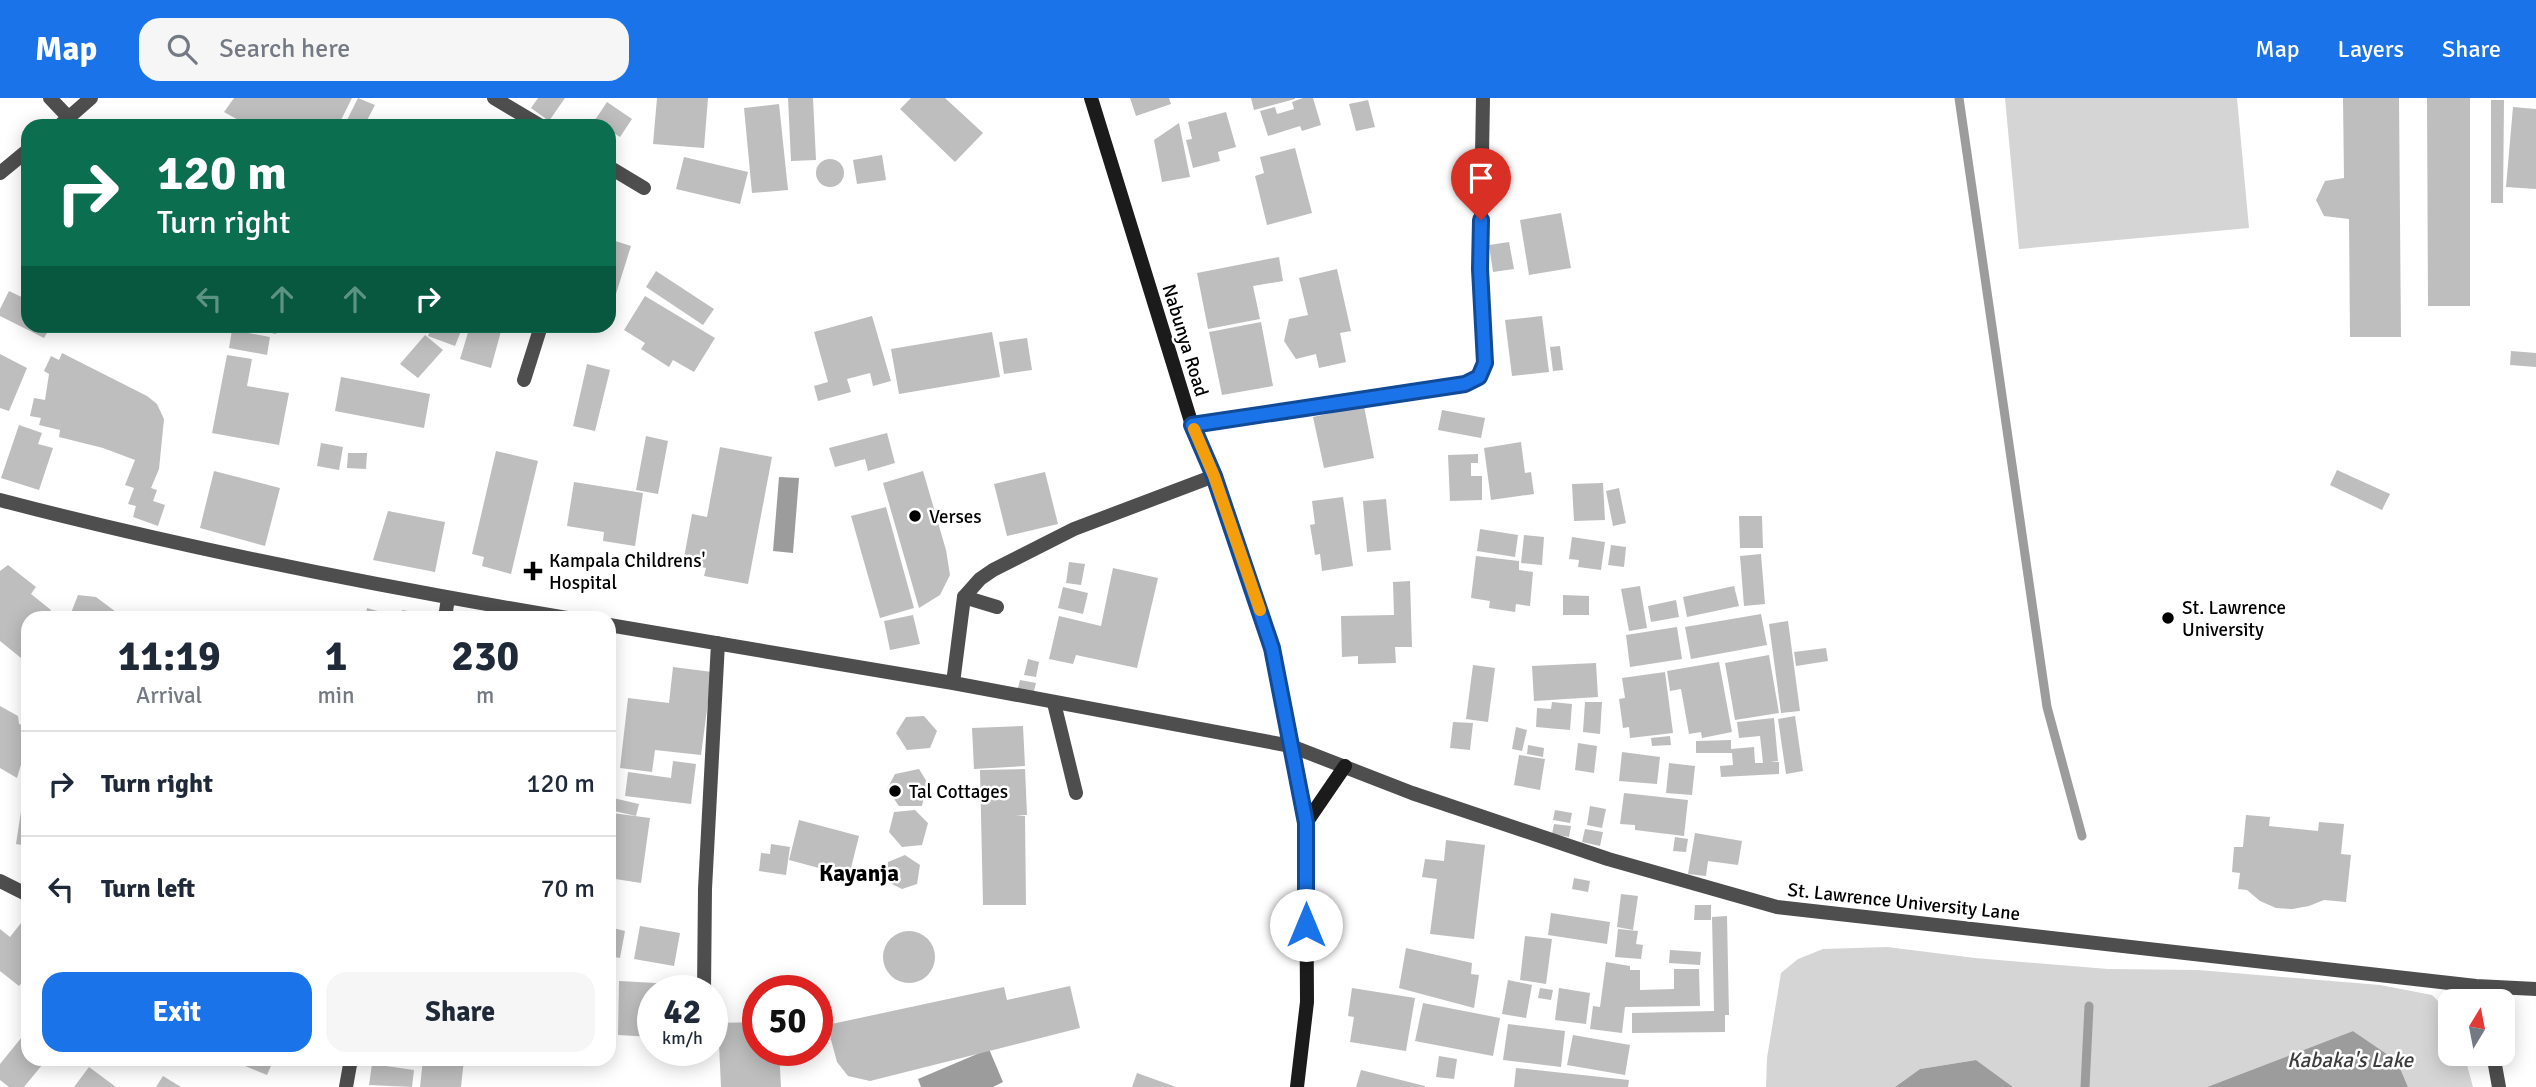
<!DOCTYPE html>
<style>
:root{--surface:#fff;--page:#f6f6f7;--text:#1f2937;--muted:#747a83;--line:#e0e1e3;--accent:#1a73e8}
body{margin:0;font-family:Signika,sans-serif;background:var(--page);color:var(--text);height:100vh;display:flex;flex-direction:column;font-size:26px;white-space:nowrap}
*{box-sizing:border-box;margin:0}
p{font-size:23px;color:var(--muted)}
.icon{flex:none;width:38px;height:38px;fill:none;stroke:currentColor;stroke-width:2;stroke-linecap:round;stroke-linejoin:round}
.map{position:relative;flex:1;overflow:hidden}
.panel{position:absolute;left:21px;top:513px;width:595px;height:455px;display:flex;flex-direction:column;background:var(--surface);border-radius:21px;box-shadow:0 4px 18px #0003}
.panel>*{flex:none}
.top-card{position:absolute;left:21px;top:21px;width:595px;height:214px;border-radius:21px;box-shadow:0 4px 18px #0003;background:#0b6e4f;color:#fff;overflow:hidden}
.needle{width:46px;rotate:10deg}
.controls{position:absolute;left:2438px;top:891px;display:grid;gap:14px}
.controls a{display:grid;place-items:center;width:77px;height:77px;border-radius:14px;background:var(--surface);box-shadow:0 4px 18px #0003;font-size:35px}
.speed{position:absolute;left:637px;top:877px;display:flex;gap:14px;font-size:35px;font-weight:700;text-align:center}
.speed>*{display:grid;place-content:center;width:91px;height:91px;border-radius:50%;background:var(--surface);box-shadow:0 4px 18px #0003;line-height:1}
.speed small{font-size:18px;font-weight:400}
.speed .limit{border:10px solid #d22;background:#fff;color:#111}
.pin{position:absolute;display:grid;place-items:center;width:60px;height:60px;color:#fff;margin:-72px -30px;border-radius:50% 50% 50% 0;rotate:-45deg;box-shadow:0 0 7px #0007}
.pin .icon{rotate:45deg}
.me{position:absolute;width:77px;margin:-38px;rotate:0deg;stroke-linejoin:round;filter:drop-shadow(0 0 5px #0008)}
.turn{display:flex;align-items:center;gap:24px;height:147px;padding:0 21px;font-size:32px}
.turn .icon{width:91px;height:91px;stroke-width:2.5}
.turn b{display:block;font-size:49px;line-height:60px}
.lanes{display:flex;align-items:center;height:66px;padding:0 21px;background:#0003;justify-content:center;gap:35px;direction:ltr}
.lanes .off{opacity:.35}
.eta{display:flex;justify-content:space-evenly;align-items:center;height:119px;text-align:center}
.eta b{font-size:42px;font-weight:700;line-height:49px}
.button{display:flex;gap:14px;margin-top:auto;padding:14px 21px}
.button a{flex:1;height:80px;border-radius:21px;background:var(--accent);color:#fff;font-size:28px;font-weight:700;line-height:80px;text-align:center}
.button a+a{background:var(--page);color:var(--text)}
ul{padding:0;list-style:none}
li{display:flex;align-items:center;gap:21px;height:105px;padding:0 21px;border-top:2px solid var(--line)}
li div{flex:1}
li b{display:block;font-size:26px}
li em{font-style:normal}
header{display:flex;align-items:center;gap:42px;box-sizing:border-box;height:98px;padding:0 35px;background:var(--accent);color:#fff}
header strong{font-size:33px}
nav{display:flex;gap:38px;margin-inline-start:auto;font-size:24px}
.search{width:490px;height:63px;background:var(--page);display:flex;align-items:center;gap:18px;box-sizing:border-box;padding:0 24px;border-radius:21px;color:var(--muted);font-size:26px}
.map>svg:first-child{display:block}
.green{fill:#d5d5d5}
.water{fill:#9c9c9c}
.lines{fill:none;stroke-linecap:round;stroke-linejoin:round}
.stream{stroke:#9c9c9c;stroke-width:9}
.building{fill:#bebebe}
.service{stroke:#4e4e4e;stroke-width:14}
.minor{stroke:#4e4e4e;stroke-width:14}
.tertiary{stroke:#4e4e4e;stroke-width:14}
.secondary{stroke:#1b1b1b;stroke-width:14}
.route-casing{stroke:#114b97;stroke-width:18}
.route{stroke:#1a73e8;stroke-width:12}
.slow{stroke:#f59e0b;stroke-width:12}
.poi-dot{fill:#000;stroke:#fff;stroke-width:2.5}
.labels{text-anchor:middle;stroke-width:5;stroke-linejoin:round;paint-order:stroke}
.street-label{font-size:19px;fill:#000;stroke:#fff}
.poi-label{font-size:19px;fill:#000;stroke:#fff;text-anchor:start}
.water-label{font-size:21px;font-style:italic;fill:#3d3d3d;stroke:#fff}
.quarter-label{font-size:23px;font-weight:bold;fill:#000;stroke:#fff}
</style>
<header>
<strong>Map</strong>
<div class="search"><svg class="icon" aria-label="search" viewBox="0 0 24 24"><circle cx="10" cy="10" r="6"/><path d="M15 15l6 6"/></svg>Search here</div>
<nav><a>Map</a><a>Layers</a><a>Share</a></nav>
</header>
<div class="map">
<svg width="2536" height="989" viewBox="0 0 2536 989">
<rect width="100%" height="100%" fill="#fff"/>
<path class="green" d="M2005,0H2237L2249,130L2019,151Z
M1887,849L1975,860L2108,871L2198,872L2380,887L2432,897L2450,915V956H2464L2473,989H2408L2397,963L2353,933L2207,989H2013L1976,962L1920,971L1895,989H1766L1767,960L1781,875L1798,861L1823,851Z"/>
<path class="water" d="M779,379L799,380L793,455L773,453Z
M2353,933L2397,963L2408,989H2207Z
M989,951L1003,984L993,989H921L918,981Z
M1976,962L2013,989H1895L1920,971Z"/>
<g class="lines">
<path class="stream" d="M1959,0L2047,609L2082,738
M2085,989L2089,908"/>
</g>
<path class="building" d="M234,0H352L338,28L325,22L321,28H249L224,14Z
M358,0L375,7L364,28H344Z
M538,0H565L549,23L531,10Z
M657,0H708L704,50L653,46Z
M788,0H813L816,62L791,63Z
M911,0H945L983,35L955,64L900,11Z
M1130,0H1169L1171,6L1136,18Z
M1251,0H1295V1L1254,12Z
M1303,0H1313L1321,27L1302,33L1300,28L1268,38L1260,13L1275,9L1277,16L1294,11L1292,4Z
M2343,0H2399L2401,239H2350L2349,121L2324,118L2316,102L2325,83L2344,80Z
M2427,0H2470V208H2428Z
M1368,2L1375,29L1356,33L1349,6Z
M2491,2H2504L2503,105H2491Z
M607,4L632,21L620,39L609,32V28H604L595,22Z
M779,6L788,92L752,95L744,10Z
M2513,9L2536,11V91L2506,89Z
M1226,14L1236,49L1218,54L1220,63L1193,70L1186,42L1192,41L1188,24Z
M1179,25L1190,79L1162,84L1154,42Z
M1295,50L1312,115L1267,127L1255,78L1264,75L1260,59Z
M882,57L886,82L857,86L853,62Z
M684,59L748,74L740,106L676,91Z
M816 75a14 14 0 1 1 28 0a14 14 0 1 1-28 0Z
M1561,115L1571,170L1529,177L1520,122Z
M609,141L631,148L610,215H609Z
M1509,144L1514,171L1493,174L1489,147Z
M1279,159L1283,183L1253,188L1260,221L1208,231L1197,175Z
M1337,171L1351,233L1340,235L1346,264L1319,270L1316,256L1296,261L1284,243L1289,221L1308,217L1299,180Z
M656,173L714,211L703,227L646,189Z
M9,193L28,202V228H51L44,240L0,218V211Z
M645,198L715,240L694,274L673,262L669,269L641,251L645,245L624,232Z
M872,218L891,283L873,288L870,275L847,281L851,294L818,303L814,288L828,284L814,234Z
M1542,218L1549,274L1512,278L1505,222Z
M1261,224L1273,288L1222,297L1209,234Z
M248,228H278L276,236L248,230Z
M432,228H463L455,248L428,238Z
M470,228H482L501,233L491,270L460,261Z
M232,232L270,239L267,257L229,250Z
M992,234L1000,279L899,296L891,251Z
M425,237L443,252L418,280L400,266Z
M1027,240L1032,272L1004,276L999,244Z
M1560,248L1563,272L1553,273L1550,249Z
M2511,253L2536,255V269L2510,267Z
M62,255L147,298L157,306L164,321L159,371L151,390L157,392L153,403L165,407L158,428L133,419L136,408L128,406L134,390L125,387L135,362L103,350L59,339L60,332L39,327L41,320L30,318L34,300L45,302L49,276L44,273L51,258L59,262Z
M0,256L27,270L9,313L0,310Z
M227,257L252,261L247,288L289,295L279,347L212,335Z
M587,266L610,272L595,333L573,328Z
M341,279L430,296L424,330L335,313Z
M1364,308L1374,360L1324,370L1313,319Z
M1442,312L1485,320L1481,340L1438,332Z
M19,327L42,335L38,346L53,350L39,392L1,380Z
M887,335L895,365L868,373L865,361L835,369L829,350Z
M646,338L668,343L658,396L636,392Z
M1521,344L1525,375L1531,374L1534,396L1491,402L1484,350Z
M321,345L343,349L339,372L317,368Z
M720,349L772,359L748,486L704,478L706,470L683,465L692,416L707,419Z
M496,353L538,363L511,476L482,468L484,459L472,456Z
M348,355H367L366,371L347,370Z
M1478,356V365H1471V378H1482V402L1450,403L1448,357Z
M2337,372L2390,396L2382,412L2330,387Z
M214,373L280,390L265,448L200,430Z
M923,373L946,452L950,477L940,497L919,510L883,385Z
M1045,374L1058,426L1007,438L994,386Z
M574,384L643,395L635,448L603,443L604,434L567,428Z
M1603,385L1605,422L1574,423L1572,386Z
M1619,390L1626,425L1613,428L1606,393Z
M1343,399L1353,468L1322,473L1320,456L1315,457L1310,427L1315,426L1312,403Z
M1386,401L1391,452L1367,454L1363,403Z
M886,409L914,510L880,520L851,418Z
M388,413L445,424L435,474L373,462Z
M1739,418H1762L1763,450H1740Z
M1480,431L1518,437L1515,459L1477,453Z
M1524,437L1544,439L1542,467L1521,465Z
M1572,439L1605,444L1601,472L1578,469L1579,462L1569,461Z
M1611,447L1626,449L1624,469L1608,467Z
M1761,456L1765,506L1744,508L1740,458Z
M1476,458L1519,463V472L1533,474L1530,508L1516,506L1515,514L1489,510L1490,503L1471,500Z
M1069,464L1085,466L1081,487L1066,485Z
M8,467L36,489L31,496L51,512L45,520H28L26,564L0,543V473Z
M1113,470L1158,480L1137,570L1076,557L1073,566L1049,561L1059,518L1101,528Z
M1410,483L1412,549H1395L1396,565L1358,566V558L1342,559L1341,518L1394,517L1393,484Z
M1640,488L1647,530L1629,533L1621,491Z
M1734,488L1739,508L1687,519L1683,499Z
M1063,489L1088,495L1083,516L1058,510Z
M78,497L96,499L124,520H69Z
M1563,497L1589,498V517H1563Z
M1676,502L1679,519L1651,524L1648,508Z
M367,510L388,516L387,520H365Z
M402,512L425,516L424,520H401Z
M1761,516L1767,547L1691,561L1685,529Z
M913,517L920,546L890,552L884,523Z
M1788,523L1800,613L1781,615L1769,526Z
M1677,529L1682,561L1630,569L1626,537Z
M1826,550L1828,563L1796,568L1794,554Z
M1769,557L1779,615L1735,622L1725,565Z
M1028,561L1039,564L1036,579L1024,577Z
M1719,564L1732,634L1702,640L1701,634L1689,636L1681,591L1670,593L1667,573Z
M1596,565L1598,599L1534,603L1532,568Z
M1473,567L1495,570L1488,624L1466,621Z
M673,569L712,574L701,657L655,652L652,674L620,670L628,600L669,605Z
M1665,574L1673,635L1630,640L1629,629L1623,630L1619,601L1625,600L1622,580Z
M1020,582L1036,585L1033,597L1017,594Z
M1552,604L1572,606L1570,632L1536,629L1537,610L1551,611Z
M1585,604H1602L1600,636L1583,634Z
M0,608L18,618L19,626L28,629V643L17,680L0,670Z
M924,618L937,633L930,650L907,652L896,635L906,619Z
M1795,618L1803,673L1786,676L1778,621Z
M1774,620L1778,663L1770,664H1779V676L1721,679L1720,668L1733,667L1732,655H1696V643L1731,642V651L1754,649L1755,665H1763L1760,638L1739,640L1737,624Z
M1453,624L1473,625L1470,652L1450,650Z
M1023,628L1025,668L974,671L972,630Z
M1516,629L1527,632L1522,653L1512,651Z
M1670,638L1671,647L1652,648L1651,640Z
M1578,645L1597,648L1594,675L1575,672Z
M1528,647L1544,650L1543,659L1527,656Z
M1622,654L1660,659L1657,686L1619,683Z
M1519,657L1545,661L1540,692L1514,687Z
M673,663L696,666L691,706L625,698L628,674L671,680Z
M1669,665L1695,668L1692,697L1666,695Z
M919,671L927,684L922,708H899L887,691L895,676Z
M1025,671L1027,717H1015L1025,718L1026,807H983L980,672Z
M1624,695L1688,702L1684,738L1635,732V727L1620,726Z
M613,700L639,706L636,718L610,712Z
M22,707L28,708V748L16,746Z
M1590,708L1606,711L1602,730L1587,727Z
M915,712L928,725L922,747L902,749L889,734L894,714Z
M1555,712L1572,715L1570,725L1553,722Z
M612,715L650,720L641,785L609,780V737Z
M2246,717L2270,719L2269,728L2318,733L2319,724L2344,726L2341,756L2351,757L2346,804L2324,802L2309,808L2292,811L2276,810L2260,803L2247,792L2238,791L2240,775L2232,774L2234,749H2243Z
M799,722L859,738L849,778L789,762Z
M1554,726L1571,728L1569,739L1552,736Z
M1585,731L1603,734L1600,748L1582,744Z
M1695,735L1742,743L1738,767L1708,763L1706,778L1688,776Z
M1675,739L1688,741L1686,754L1673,753Z
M1446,742L1485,747L1474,841L1430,836L1437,781L1422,779L1425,761L1444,763Z
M771,746L790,749L786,777L759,773L761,755L770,756Z
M905,757L920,767L917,786L902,791L886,783L888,764Z
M1574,780L1590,783L1588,794L1572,791Z
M1621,796L1638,798L1633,832L1617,829Z
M1695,807H1711V822H1694Z
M1551,815L1610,824L1607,846L1548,837Z
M1727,818L1729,917H1725V934L1632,935V915L1714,913L1712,819Z
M21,825L28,831V877L19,888L0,873V831L10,839Z
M640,828L680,835L674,868L634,861Z
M609,829L625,833L620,860L614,859L610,879Z
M1618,831L1638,833L1636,846L1643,847L1641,861L1615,859Z
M883 859a26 26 0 1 1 52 0a26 26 0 1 1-52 0Z
M1525,838L1552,841L1546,886L1520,882Z
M1406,850L1472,865L1471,876L1479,877L1474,910L1399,890Z
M1670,852L1701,854L1700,867L1669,865Z
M1606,864L1630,868V872H1640V892L1674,891V871H1699L1700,908L1625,909L1622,935L1590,931L1593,908L1600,909Z
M1508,882L1532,887L1526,920L1502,916Z
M619,883L693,887V892H653V939L618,937Z
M1070,888L1080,930L870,983L848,978L837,964L827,927L1004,889L1007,902Z
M1352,890L1415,900L1406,953L1350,944L1354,919L1348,918Z
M1540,890L1553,892L1551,902L1538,900Z
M1559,890L1590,895L1586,926L1555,922Z
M1423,905L1500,920L1493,958L1415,943Z
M758,924V952H779L781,989H721L718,925Z
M1508,926L1565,933L1561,969L1503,962Z
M26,934L28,935V961H47L24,989H9L0,982V966Z
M1573,937L1630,947L1625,977L1567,967Z
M1439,958L1457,961L1454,981L1436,979Z
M228,961H274L267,977Z
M423,961H464L461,989H420Z
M372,966L414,972L412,989L369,987Z
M89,969L116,989H74Z
M1516,970L1629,982L1628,989H1514Z
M1361,972L1425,988V989H1356Z
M1137,975L1176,989H1132Z
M163,978L181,989H156Z"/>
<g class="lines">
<path class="service" d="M524,282L541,228
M964,499L997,509
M1054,605L1076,695"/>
<path class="minor" d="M50,0L69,20
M494,0L541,28
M609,69L644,90
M1192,327L1465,286L1479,279L1485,265L1480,171L1483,0
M0,402C187,451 376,488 567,520
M445,520L448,500
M609,527L953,585L1291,648L1412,695L1608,761L1777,809L2476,888L2536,891
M953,585L964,499L980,481L993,472L1074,431L1214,378
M0,783L28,797
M2476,888L2481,903
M704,892L705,791L718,545
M2493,956L2499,989
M346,989L351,961"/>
<path class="tertiary" d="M59,28L91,0
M0,75L28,52"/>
<path class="secondary" d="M1091,0L1192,327L1214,378L1272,550L1306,725L1307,904L1297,989
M1306,725L1345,668"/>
</g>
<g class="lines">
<g class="route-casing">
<path id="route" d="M1306,827V725L1272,550L1214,378L1192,327L1465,286L1479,279L1485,265L1480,171L1481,122"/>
</g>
<use href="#route" class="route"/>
<path class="slow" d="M1194,331L1214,378L1260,512"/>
</g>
<g class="poi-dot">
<circle cx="915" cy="418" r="7"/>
<path d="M529.5 462.5h7v7h7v7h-7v7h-7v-7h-7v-7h7z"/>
<circle cx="2168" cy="520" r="7"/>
<circle cx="895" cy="693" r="7"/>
</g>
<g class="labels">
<g class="street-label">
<text transform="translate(1186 242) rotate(73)" y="7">Nabunya Road</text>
<text transform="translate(1904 803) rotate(6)" y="7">St. Lawrence University Lane</text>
</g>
<g class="poi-label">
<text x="929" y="425">Verses</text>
<text x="549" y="469">Kampala Childrens'<tspan x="549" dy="22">Hospital</tspan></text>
<text x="2182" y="516">St. Lawrence<tspan x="2182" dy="22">University</tspan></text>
<text x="909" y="700">Tal Cottages</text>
</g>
<g class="water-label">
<text x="2350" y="969">Kabaka's Lake</text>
</g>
<g class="quarter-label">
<text x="859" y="783">Kayanja</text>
</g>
</g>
</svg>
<div class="controls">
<a><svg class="needle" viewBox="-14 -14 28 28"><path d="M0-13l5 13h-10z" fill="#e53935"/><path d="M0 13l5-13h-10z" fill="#747a83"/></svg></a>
</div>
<div class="speed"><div>42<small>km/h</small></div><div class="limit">50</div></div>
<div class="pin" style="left:1481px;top:122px;background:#d93025"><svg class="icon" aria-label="arrive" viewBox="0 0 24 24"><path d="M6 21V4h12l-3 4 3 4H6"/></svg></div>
<svg class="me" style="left:1306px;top:827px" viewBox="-20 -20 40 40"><circle r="19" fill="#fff"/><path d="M0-13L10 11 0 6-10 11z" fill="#1a73e8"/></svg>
<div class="top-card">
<div class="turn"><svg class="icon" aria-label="right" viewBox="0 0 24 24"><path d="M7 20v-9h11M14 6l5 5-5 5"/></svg><div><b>120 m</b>Turn right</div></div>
<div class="lanes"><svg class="icon off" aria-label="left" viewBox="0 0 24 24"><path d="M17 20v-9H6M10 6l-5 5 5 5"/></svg><svg class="icon off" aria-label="ahead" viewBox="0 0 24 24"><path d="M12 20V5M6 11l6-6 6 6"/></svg><svg class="icon off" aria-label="ahead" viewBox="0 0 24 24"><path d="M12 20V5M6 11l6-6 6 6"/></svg><svg class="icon" aria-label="right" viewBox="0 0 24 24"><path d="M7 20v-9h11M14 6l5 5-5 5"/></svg></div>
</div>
<section class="panel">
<div class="eta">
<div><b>11:19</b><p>Arrival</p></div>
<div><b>1</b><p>min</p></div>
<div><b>230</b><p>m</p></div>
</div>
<ul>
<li><svg class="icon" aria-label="right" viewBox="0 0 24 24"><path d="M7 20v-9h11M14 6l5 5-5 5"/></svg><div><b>Turn right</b></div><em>120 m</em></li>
<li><svg class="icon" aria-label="left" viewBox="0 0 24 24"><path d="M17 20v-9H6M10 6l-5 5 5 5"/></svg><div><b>Turn left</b></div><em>70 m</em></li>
</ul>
<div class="button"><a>Exit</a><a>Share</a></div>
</section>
</div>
